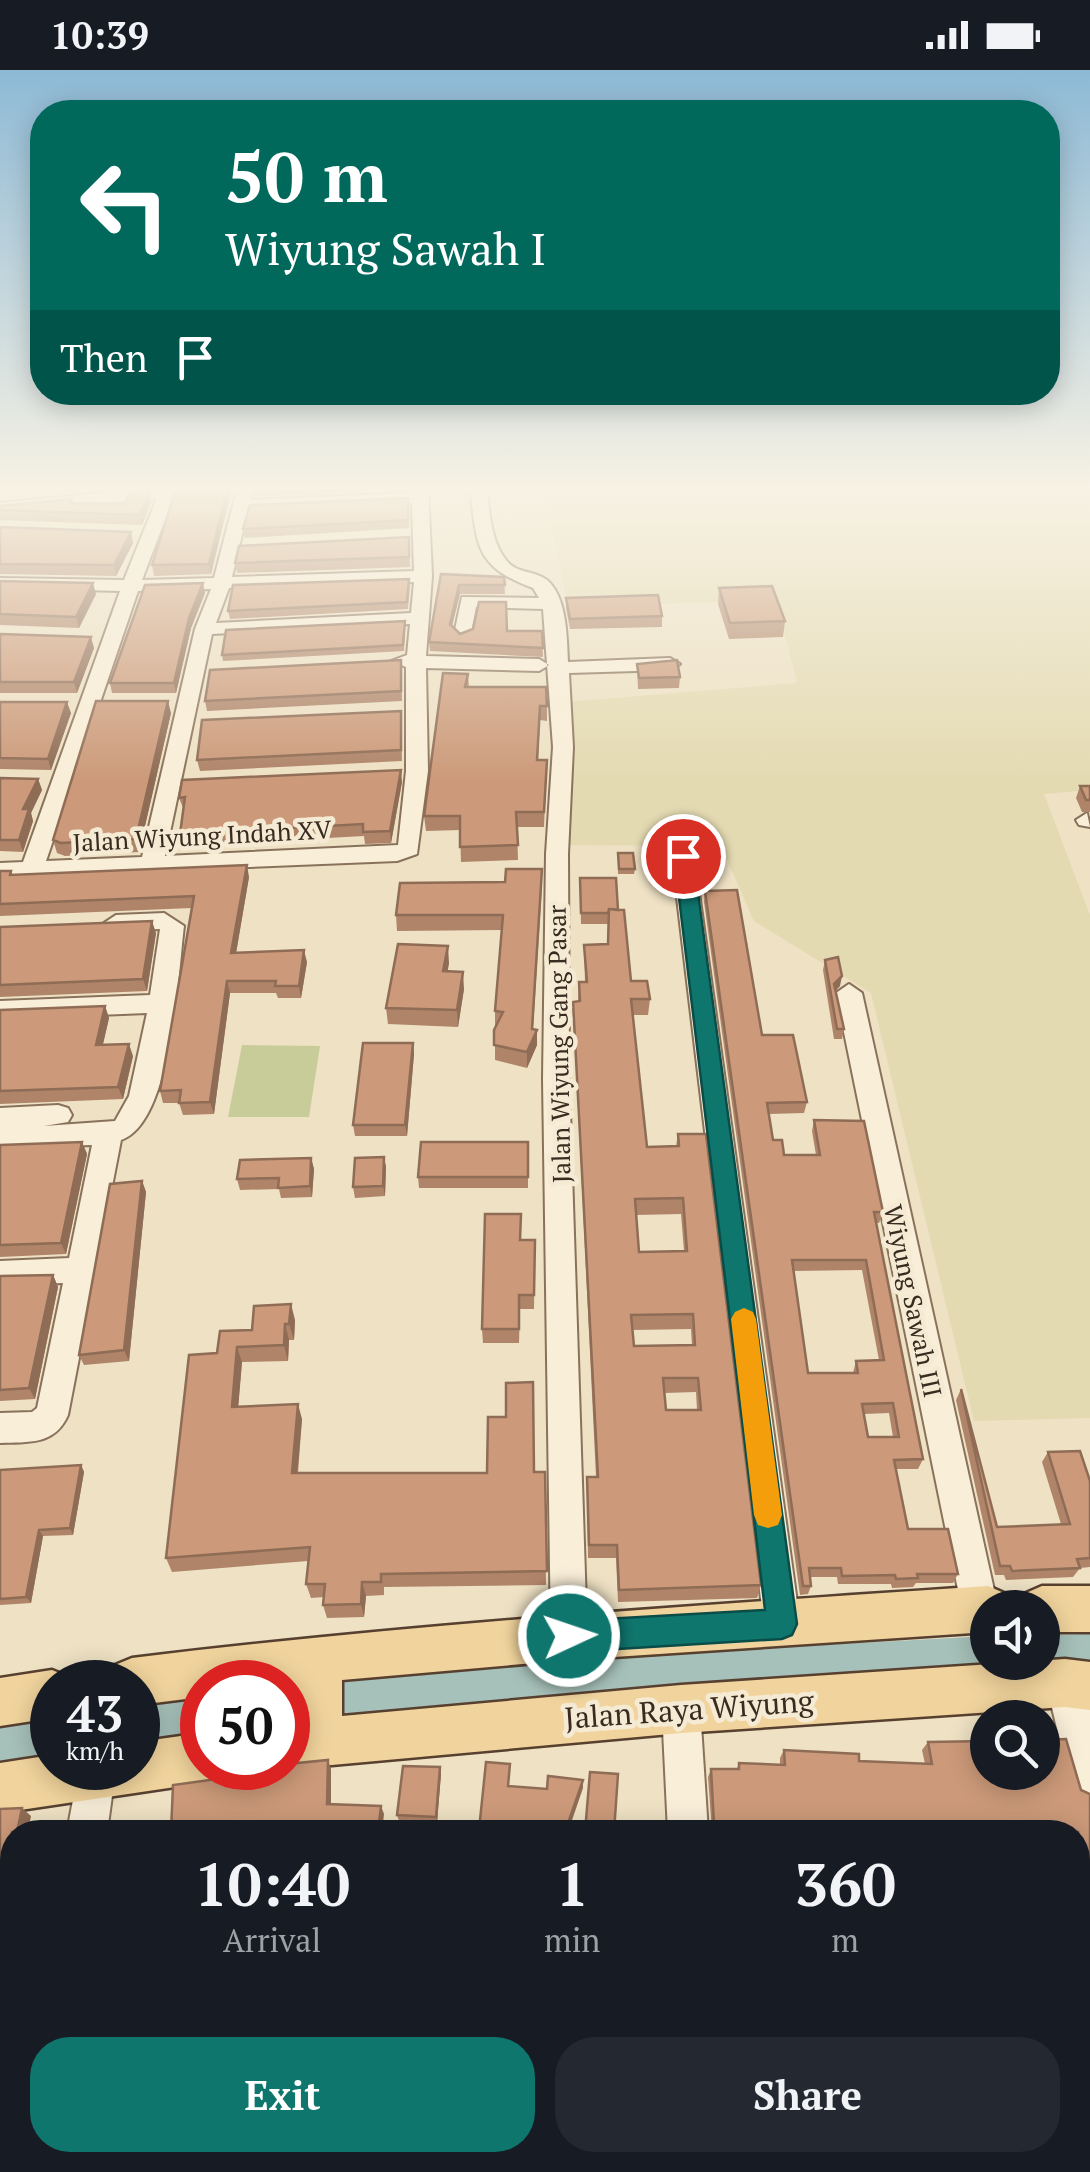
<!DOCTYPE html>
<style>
:root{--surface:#171b24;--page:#242831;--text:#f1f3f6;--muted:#9ea1a6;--accent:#0f766e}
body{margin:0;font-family:"PT Serif",serif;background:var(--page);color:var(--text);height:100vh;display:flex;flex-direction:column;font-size:38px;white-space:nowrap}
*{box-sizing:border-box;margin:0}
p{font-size:32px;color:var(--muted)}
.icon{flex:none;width:55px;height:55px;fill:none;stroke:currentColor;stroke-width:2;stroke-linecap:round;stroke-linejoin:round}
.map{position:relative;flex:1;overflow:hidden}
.drawer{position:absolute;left:0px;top:1750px;width:1090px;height:352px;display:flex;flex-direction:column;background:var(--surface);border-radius:40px 40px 0 0;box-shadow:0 5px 25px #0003}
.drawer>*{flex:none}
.guide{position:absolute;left:30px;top:30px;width:1030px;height:305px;border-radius:40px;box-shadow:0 5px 25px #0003;background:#00695c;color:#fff;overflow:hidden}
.controls{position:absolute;left:970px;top:1520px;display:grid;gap:20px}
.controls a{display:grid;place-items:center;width:90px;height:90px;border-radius:50%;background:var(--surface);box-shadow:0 5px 25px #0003;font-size:50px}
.speed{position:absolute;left:30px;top:1590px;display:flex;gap:20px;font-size:50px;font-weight:700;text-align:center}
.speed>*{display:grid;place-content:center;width:130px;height:130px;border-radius:50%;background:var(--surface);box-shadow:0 5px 25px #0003;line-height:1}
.speed small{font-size:25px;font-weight:400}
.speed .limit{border:15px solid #d22;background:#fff;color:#111}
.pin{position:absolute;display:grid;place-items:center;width:85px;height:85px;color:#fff;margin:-42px;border:5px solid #fff;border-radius:50%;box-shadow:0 2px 10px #0007}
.me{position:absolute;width:110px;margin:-55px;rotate:87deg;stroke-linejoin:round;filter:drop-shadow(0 0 8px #0008)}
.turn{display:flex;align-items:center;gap:35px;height:210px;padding:0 30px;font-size:45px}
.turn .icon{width:130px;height:130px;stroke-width:2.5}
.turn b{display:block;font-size:70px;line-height:85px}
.then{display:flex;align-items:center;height:95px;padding:0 30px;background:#0003;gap:20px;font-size:38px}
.eta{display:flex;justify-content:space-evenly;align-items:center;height:170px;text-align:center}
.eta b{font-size:60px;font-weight:600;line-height:70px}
.action{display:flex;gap:20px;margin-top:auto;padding:20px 30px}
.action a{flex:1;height:115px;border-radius:40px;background:var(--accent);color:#fff;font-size:40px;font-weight:600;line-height:115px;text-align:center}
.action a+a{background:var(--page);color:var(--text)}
.status{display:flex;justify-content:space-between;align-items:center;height:70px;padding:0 50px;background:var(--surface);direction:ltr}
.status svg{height:28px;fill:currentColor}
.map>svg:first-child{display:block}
.farmland{fill:#e4dab2}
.green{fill:#c8cc98}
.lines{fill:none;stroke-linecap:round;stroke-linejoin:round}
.river{fill:#a6c1b9;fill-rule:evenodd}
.minor-casing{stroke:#89725b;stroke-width:4}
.major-casing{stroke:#57402f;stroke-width:5}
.minor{fill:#f9eed8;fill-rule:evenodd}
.major{fill:#f1d49d;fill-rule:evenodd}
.wall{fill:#af8469;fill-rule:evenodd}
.shaded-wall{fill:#8f6c55}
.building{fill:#cc9a7a;stroke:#8f6c55;stroke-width:2.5;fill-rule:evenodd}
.route{fill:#0f766e;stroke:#0a4d48;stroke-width:2.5}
.slow{fill:#f59e0b}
.labels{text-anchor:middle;stroke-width:9;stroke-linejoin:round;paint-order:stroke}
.street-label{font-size:25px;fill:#392b1f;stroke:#f5ebd4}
.near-street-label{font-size:30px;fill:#392b1f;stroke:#f5ebd4}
</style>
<div class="status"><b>10:39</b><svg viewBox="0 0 49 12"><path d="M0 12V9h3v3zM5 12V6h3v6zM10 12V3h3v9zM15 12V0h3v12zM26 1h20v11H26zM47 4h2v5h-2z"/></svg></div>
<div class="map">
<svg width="1090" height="2102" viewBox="0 0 1090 2102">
<rect width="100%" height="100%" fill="#eee1c4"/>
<path class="farmland" d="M544,416H1090V720L1044,724L1090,845V1348L974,1351L871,923L754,851L721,776L558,775L565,632L797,613L776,530L568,537Z"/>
<path class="green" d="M242,975L320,976L309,1047H228Z"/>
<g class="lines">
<path class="river" d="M1090,1564V1612L1042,1613L1025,1606L1020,1592H1042V1565Z
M988,1566V1592H1011L1005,1607L988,1614L416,1645L288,1664V1616L416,1597Z
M202,1628V1676L138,1685V1637Z
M52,1649V1697L0,1706V1656Z"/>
<g class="minor-casing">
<path id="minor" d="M173,416H234L226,421L174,426L142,510L214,508L238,416H254L251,430L412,423V416H428L432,506L426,586L539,589L549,595L539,601L426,598L428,701L417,784L397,791L0,807V793L23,792L120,521L0,518V508L124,510L157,428L0,443V433ZM412,433L414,501L232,507L248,440ZM414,512L411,543L216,553L229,518ZM211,519L195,559L142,787L46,791L138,521ZM410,554L407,585L391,591L406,597V701L398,775L165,786L212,564Z
M470,416H486C490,441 490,470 506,490C516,504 534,500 547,510C567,527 567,568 568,592L670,588L680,594L670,600L569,603L573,677L568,784L569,1009L587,1567L582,1580L569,1585L556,1580L551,1567L543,1009L546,784L553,677L543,539L476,537L470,568L463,570L454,564L462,527L539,528L533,518C473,496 477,474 470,416Z
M1087,743L1090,757L1079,755L1076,750Z
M683,779L694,786L800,1554L795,1567L782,1572L769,1567L764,1554L672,786Z
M164,843L184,856C178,904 172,1053 121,1070L68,1345C55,1375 29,1372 0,1373V1343L32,1342L37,1338L63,1213L0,1215V1191L69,1188L92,1075L0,1078V1038L58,1035L68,1038L72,1045L68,1052L44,1056L115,1051L129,1026L147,943L0,949V931L150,925L160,859L116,861L104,853L116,845Z
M849,914L862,923L998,1538H988V1554L980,1557L967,1552L962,1539L836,923Z
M1065,1594L1078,1600L1090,1637V1732L1076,1726L1070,1712L1046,1613L1052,1600Z
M681,1620L694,1626L700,1639L708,1762H668L662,1639L668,1626Z
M79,1698H113L115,1704L107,1762H67Z
M12,2073V2090H49L47,2102H1Z
M671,2090H717L716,2102H670Z"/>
</g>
<g class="major-casing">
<path id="major" d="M988,1516L1004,1523L1010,1538H988V1562L569,1590L342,1610V1646L681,1615L1065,1589L1090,1592V1640L1065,1637L681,1663L288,1699L283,1698H288V1651L294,1650V1616L202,1612V1627L138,1635V1612H108L115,1595L132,1588C417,1553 702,1535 988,1516Z
M1042,1516H1090V1562H1042V1538H1020L1026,1523Z
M52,1600L69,1607L71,1612H52V1648L0,1656V1608Z
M202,1663V1698H223L219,1705L202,1713L0,1743V1693L52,1685V1698H138V1672Z"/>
</g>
<use href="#minor" class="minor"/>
<use href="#major" class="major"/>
</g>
<path class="wall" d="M254,416H409L408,419L256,426Z
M149,422L151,432L142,455L0,450V436L72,429L73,433L126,434Z
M231,422L211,504L154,506L152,495Z
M408,428L409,458L245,468L243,459Z
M0,457L131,462L133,473L116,506L0,504Z
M409,467L410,497L237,503L235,493Z
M441,504L504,507L505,524H460L452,556L460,564L507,561H542L543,587L430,581L429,572Z
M0,511L96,524L79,558L0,555Z
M410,516L408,539L230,549L228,541Z
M719,518L785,551L783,567L729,569L718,534Z
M205,523L191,558L176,623H112L110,613Z
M566,528L662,546V557L570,559L566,538Z
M405,551L404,581L223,591L222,585Z
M0,564L94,578L77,623H0Z
M401,590L402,631L207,641L205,631Z
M637,594L680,607L679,618L638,619Z
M468,604L469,617L547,636V651L540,650L538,690H547L544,757H517L518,790L461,792L460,760L426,761L424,746Z
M0,632L71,643L51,700L0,699Z
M401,641L402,691L200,701L197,690Z
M171,643L139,782L65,786L57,783L53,770Z
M0,708L38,709L42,720L31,743L33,751L23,782L0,781Z
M402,712L391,773L365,774L364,766L183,776L180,764L184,740L179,728Z
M1080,716H1090V742H1082L1076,728Z
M618,783L635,799L634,804H618Z
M0,801H11L13,805L249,807L236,883L307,892L301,928H278L276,923H230L214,1044L183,1045L179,1033H163L160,1021L192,838L0,846Z
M580,808L618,840L631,911L650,929L648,945H633L647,1077L676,1076L678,1064L761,1515L757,1528L618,1532L616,1488H588L587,1407H596L573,932L578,931L579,912H585L584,875L607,874L608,854H581ZM681,1144L684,1181L639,1182L636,1145ZM691,1259L692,1275L634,1276L632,1260ZM696,1322L697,1340H666L664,1323Z
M542,815L533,959L537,975L527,998L495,990V941L502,860L397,861L396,845Z
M705,821L762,965L807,1032L804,1043L769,1044L773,1070L784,1085H816L812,1061L814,1050L883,1142L879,1153H876L923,1389L918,1399H896L908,1459L958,1504L953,1513H916L913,1517L892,1518L891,1514H838L837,1507H810L811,1516L808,1524L800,1525L704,832ZM862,1200L879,1290L856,1291L853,1303H808L793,1201ZM889,1343L893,1367H868L864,1344Z
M0,857L156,863L147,921L0,927Z
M825,890L840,916L836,920L844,959L842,969H834L823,900Z
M449,893L447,901L464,919L458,957L388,954L386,938Z
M105,936L109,948L103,974L133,986L123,1029L0,1034V940Z
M413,973L414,984L407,1066H355L353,1055Z
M82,1072L87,1084L66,1184L0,1187V1075Z
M528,1072V1118H419L418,1107Z
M384,1087L386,1097L385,1126L355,1128L353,1117Z
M311,1088L314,1099L312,1127L281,1128L279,1119L240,1120L237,1109Z
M142,1111L146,1122L129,1291L84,1295L79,1285Z
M521,1170H535L534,1239H520L519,1273H483L482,1259Z
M53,1205L58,1217L35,1329L0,1331V1206Z
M295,1250L294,1270H289L288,1291L242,1292L238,1336L302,1349L298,1403L545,1402L546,1515L384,1517V1525L366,1526L364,1547L327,1548L323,1535L324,1527L311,1528L306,1514L308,1491L172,1502L166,1488L217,1283L252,1260Z
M961,1319L997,1457L1061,1454L1042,1392L1048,1382L1090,1411V1497L1080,1498L1073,1507L1006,1510L1004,1505H995L956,1330Z
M81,1395L84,1402L73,1465L43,1466L31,1533L0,1535V1400Z
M928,1672L1090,1724V1801H1078V1762H712L708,1707L711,1699H737L739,1693L780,1695V1688L784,1680L859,1691L925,1694L922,1680Z
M440,1697L441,1704L437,1753L399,1751L397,1745Z
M1078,1850L1090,1852V1992L1078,1989Z
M380,2090H669V2099L671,2102H451Z
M950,2090H1078L1090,2102H950Z"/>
<path class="shaded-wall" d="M228,416H230L231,422L211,504L209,494Z
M149,422L151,432L142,455L139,445Z
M131,462L133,473L116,506L114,495Z
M93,513L96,524L79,558L76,547Z
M203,513L205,523L191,558L176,623L174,613L189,548Z
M459,515L460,524L450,563V554Z
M91,567L94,578L77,623L74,612Z
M168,631L171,643L139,782L136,769Z
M67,632L71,643L51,700L48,689Z
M401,700L402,712L391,773L390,761Z
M38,709L42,720L31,743L33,751L23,782L19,770L23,739Z
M247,795L249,807L234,895L231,883Z
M542,799L532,972L537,960V975L527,998V982L532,959Z
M152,851L156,863L147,921L143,909Z
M448,876L449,893L445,918L443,901Z
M304,880L307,892L301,928L299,916Z
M463,902L464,919L458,957L457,940Z
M842,906L840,916L832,924L834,914Z
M227,911L230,923L214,1044L210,1032Z
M105,936L109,948L100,987L96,975Z
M413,973L414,984L407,1066L405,1055Z
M129,974L133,986L123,1029L118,1017Z
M82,1072L87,1084L66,1184L61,1173Z
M384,1087L386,1097L385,1126L383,1116Z
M311,1088L314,1099L312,1127L310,1116Z
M142,1111L146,1122L129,1291L124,1280Z
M53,1205L58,1217L35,1329L29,1318Z
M291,1234L295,1250L294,1270L289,1254Z
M285,1254L289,1270L288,1291L284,1275Z
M237,1277L242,1292L237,1352L232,1337Z
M298,1334L302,1349L296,1417L292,1403Z
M81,1395L84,1402L73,1465L70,1458Z
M39,1460L43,1466L31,1533L26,1527Z
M362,1512L366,1526L364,1547L361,1534Z
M328,1690L331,1699V1742L327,1734Z
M440,1697L441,1704L437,1753L436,1747Z
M583,1710V1718L568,1762H565Z
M381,1736L384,1744L382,1762H378Z
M22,1738L31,1746L28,1762H17Z
M0,2067L10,2070L0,2095Z
M166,2090H173L172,2102H165Z
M366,2090H370L369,2102H365Z"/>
<path class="building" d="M199,416H228L209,494L152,495L176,419Z
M149,422L139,445L0,440V436L72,429L70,433L126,434L128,424Z
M408,428V450L243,459L250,435Z
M0,457L131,462L114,495L0,494Z
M409,467V487L235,493L239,476Z
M441,504L504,507L505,515H459L450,554L460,564L473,559L479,532H506L507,561H542L543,578L429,572Z
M409,509L407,532L228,541L233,515Z
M0,511L93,513L76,547L0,544Z
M203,513L189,548L174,613H110L145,515Z
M772,516L785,551L730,553L719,518Z
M658,525L662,546L570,549L566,528Z
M405,551L403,575L222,585L226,560Z
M0,564L91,567L74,612H0Z
M401,590V621L205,631L210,600Z
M677,590L680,607L639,608L637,594Z
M443,603L468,604L465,617H546L547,636H540L537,690H547L544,742H516L518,775L460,777V746H424Z
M96,631H168L136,769L61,773L53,770Z
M0,632H67L48,689L0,688Z
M401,641V680L197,690L202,650Z
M401,700L390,761L363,762V754L180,764L185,727L179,728L182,710Z
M0,708L38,709L23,739H29L19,770H0Z
M1080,716H1090V730H1086Z
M618,783H633L635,799H619Z
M247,795L231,883L304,880L299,916H275L276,911H227L210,1032L179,1033L181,1020L160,1021L194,826L0,834V801H11L10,805Z
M506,799H542L532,959L537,960L527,982L494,975V960L503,942L495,941L503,845H396L400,813L505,812Z
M580,808H616L618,840L609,839L608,843H581Z
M737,820L762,965H793L807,1032L767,1033L773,1070H782L784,1085H820L814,1050L864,1051L883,1142H874L923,1389L894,1390L908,1459H948L958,1504H917L918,1508L896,1509L895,1505L842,1506L841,1498H809L811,1516H803L705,821ZM792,1190H866L884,1290L856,1291L858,1303H808ZM893,1333L899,1367H868L862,1334Z
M609,839L624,840L631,911H647L650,929H631L647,1077L679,1076L678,1064H706L761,1515L619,1520L617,1475H589L587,1407H598L573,932L580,931L579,912H587L584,875L608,874ZM683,1128L687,1181L639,1182L635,1129ZM693,1244L695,1275L634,1276L631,1245ZM663,1308H698L701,1340H666Z
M152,851L143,909L0,915V857Z
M398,874L448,876L443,901L463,902L457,940L386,938Z
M838,887L842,906L834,914L844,959H837L825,890Z
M105,936L96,975L129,974L118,1017L0,1021V940Z
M363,973H413L405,1055H353Z
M82,1072L61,1173L0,1175V1075Z
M421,1072H528V1107H418Z
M384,1087L383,1116L353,1117L355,1088Z
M311,1088L310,1116L278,1118L279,1108L237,1109L240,1090Z
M142,1111L124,1280L79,1285L110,1114Z
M485,1144H521L520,1170H535L534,1225H519V1259H482Z
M53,1205L29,1318L0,1320V1206Z
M291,1234L289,1254H285L284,1275L237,1277L232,1337L298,1334L292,1403H487L488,1347H506V1313L533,1312L534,1402H545L547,1501L381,1504V1512H362L361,1534L323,1535L325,1514H306L310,1477L166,1488L189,1285L217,1283L220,1261L252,1260L254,1236Z
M961,1319L997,1457L1070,1454L1048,1382L1080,1381L1090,1411V1488L1077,1489L1080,1498L1012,1501L1010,1496H1000Z
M81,1395L70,1458L39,1460L26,1527L0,1529V1400Z
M1066,1669L1081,1720L1090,1724V1794L1078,1793V1762H741V1754H714L711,1699H739V1693L785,1695L784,1680L859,1684V1691L932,1694L928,1672L988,1671V1702H1042V1670Z
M328,1690L327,1734L381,1736L378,1762H171L173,1715L239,1706L240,1698H288V1694Z
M486,1692L510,1694L508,1716L547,1719L548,1706L583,1710L565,1762H446L447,1756L479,1760Z
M403,1696L440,1697L436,1747L397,1745Z
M590,1702L618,1704L614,1762H585Z
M22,1738L17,1762H12V1789L10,1804H12V2083H6V2070L0,2067V1739Z
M1078,1850L1090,1852V1986L1078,1983V1903H1081L1078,1873Z
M1078,2032L1090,2034V2102H957L958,2090H1078Z
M58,2090H166L165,2102H56Z
M283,2090H366L365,2102H282Z
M393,2090H669V2099L671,2102H459Z
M735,2090H908L949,2102H735Z"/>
<linearGradient id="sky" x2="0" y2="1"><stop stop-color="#8db9d5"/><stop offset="0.59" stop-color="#f7f2e4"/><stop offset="1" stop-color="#f7f2e4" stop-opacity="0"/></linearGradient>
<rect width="1090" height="710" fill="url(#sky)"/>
<path class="route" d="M683,780L693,786L797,1554L792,1565L782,1569L569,1582L559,1577L554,1566L559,1556L569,1551L765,1540L674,786Z"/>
<path class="slow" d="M744,1238L753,1242L756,1249L782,1445L778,1455L768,1458L758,1455L754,1445L731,1249L735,1242Z"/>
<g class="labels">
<g class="street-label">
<text transform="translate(202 766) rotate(-3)" y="9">Jalan Wiyung Indah XV</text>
<text transform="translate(559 974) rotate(-91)" y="9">Jalan Wiyung Gang Pasar</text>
<text transform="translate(913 1231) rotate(78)" y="9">Wiyung Sawah III</text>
</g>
<g class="near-street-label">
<text transform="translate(689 1640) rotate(-4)" y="10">Jalan Raya Wiyung</text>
</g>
</g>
</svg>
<div class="controls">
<a><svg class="icon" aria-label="sound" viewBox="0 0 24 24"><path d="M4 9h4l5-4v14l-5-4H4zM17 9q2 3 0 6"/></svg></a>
<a><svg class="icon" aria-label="search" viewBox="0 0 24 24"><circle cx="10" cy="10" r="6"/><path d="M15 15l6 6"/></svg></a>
</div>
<div class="speed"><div>43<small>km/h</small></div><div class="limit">50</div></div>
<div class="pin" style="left:683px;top:786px;background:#d93025"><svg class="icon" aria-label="arrive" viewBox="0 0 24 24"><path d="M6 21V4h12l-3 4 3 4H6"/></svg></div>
<svg class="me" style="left:569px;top:1566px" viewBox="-20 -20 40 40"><circle r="17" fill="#0f766e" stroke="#fff" stroke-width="3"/><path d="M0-11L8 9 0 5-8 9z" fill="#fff"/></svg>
<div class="guide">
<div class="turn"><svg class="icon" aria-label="left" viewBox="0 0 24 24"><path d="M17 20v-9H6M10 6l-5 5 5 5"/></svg><div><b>50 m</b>Wiyung Sawah I</div></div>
<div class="then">Then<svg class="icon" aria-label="arrive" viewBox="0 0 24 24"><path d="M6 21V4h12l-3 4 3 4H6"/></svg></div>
</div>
<section class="drawer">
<div class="eta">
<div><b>10:40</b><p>Arrival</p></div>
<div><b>1</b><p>min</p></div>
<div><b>360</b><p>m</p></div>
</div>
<div class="action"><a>Exit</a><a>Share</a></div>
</section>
</div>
